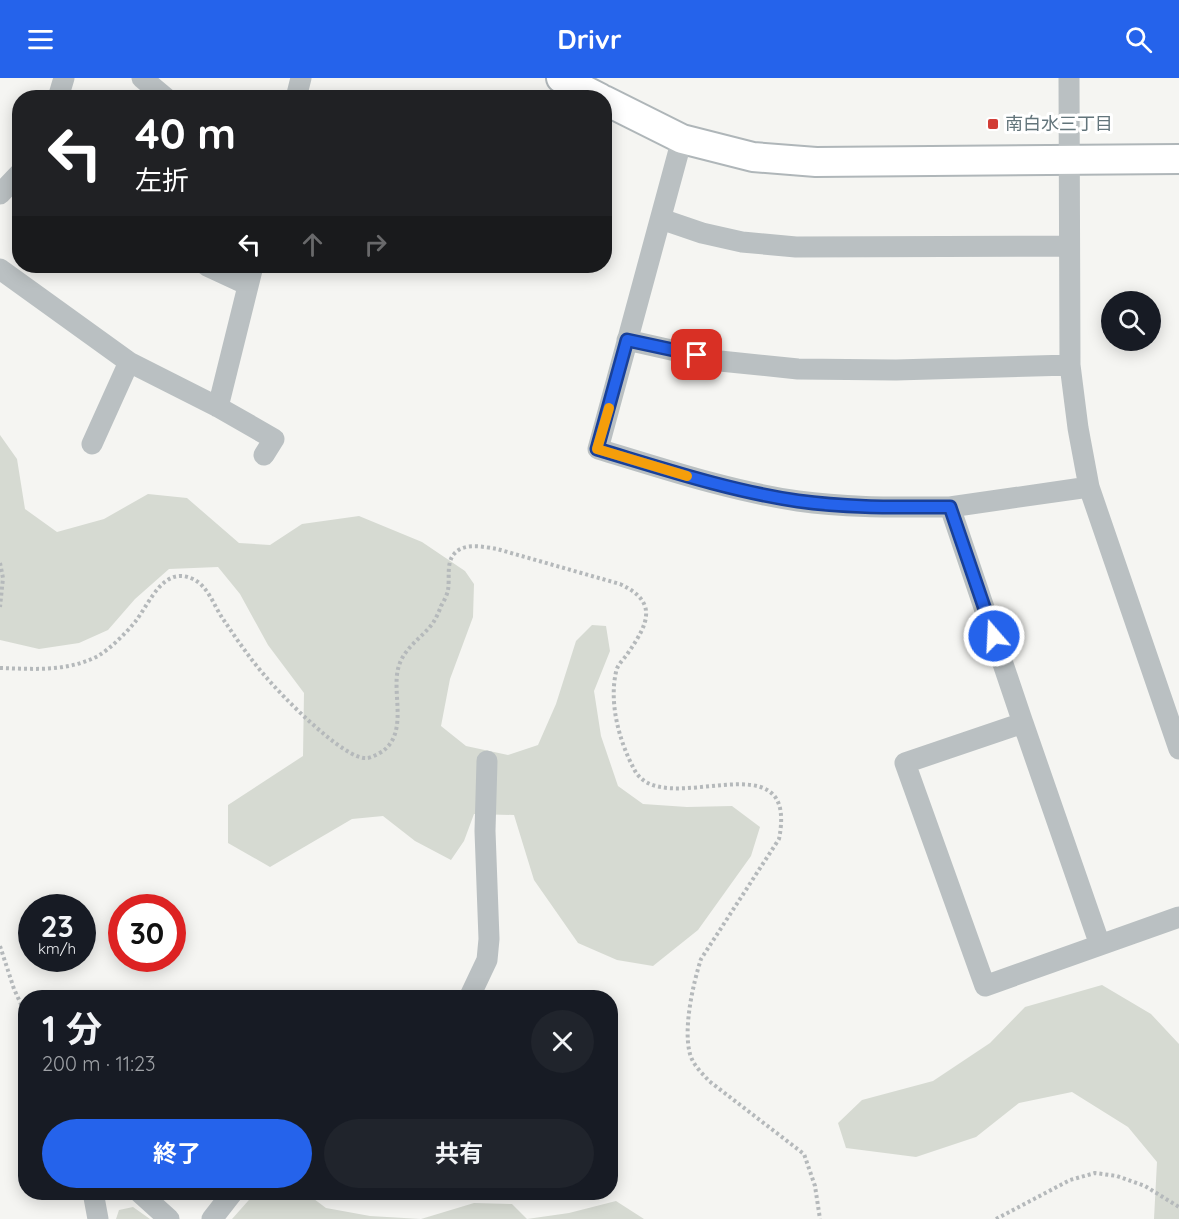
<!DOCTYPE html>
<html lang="ja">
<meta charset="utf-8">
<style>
:root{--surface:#171b24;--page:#20242c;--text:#f1f3f6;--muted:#9ea1a6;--accent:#2563eb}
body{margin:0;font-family:Quicksand,"Noto Sans JP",sans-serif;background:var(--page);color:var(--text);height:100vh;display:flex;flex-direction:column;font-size:22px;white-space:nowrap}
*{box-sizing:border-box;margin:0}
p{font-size:20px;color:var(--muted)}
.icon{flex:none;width:33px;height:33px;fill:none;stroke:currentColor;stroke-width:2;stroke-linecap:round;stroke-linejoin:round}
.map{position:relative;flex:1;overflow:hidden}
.drawer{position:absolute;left:18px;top:912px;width:600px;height:210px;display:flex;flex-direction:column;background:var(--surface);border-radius:24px;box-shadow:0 3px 15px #0003}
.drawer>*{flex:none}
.guide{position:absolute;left:12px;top:12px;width:600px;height:183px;border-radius:24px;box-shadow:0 3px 15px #0003;background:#202124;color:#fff;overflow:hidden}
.fabs{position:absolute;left:1101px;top:213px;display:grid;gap:12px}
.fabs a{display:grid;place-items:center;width:60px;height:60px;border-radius:50%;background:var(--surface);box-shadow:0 3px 15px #0003;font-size:30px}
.speed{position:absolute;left:18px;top:816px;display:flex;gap:12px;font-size:30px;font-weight:700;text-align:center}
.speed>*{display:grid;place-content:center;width:78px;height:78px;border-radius:50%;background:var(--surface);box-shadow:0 3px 15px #0003;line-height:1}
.speed small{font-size:15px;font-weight:400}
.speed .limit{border:9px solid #d22;background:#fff;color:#111}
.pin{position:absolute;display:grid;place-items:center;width:51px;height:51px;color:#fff;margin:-26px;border-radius:12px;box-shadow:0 3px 9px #0006}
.me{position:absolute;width:66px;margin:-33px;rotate:341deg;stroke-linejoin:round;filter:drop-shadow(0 0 4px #0008)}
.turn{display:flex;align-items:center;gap:21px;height:126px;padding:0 24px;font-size:27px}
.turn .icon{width:78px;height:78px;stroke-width:2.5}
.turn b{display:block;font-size:42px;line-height:51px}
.lanes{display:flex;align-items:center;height:57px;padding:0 24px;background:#0003;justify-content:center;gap:30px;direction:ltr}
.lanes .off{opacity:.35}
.round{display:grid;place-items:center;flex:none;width:63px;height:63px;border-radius:32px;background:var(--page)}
.headline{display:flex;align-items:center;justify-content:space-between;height:102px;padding:0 24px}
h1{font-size:36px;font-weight:700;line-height:45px}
.button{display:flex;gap:12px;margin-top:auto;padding:12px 24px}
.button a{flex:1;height:69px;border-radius:36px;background:var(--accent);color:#fff;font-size:24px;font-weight:700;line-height:69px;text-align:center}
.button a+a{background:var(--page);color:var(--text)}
header{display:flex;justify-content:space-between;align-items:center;height:78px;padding:0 24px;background:var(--accent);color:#fff;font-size:27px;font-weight:700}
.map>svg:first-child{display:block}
.green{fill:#d6dad2}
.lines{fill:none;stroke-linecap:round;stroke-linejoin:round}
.secondary-casing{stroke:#afb6b9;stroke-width:32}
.path{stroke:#b5b9bb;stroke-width:4;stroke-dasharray:3 3;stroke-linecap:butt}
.street{stroke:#bac0c2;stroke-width:21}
.secondary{stroke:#fff;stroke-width:28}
.route-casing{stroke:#184099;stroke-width:15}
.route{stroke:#2563eb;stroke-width:10}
.slow{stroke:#f59e0b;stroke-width:10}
.poi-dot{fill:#d23d36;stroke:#fff;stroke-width:2}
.labels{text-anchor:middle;stroke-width:6;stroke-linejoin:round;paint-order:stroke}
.poi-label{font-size:18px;fill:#63757b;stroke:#fff;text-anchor:start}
</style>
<header><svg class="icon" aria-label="menu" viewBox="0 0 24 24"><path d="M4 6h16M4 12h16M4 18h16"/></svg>Drivr<svg class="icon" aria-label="search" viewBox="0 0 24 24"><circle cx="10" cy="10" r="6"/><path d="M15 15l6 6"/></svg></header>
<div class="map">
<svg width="1179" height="1141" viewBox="0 0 1179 1141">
<rect width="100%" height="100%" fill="#f5f5f2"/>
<path class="green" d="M0,357L17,381L25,431L57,454L104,441L148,416L187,420L239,465L270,467L302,446L359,438L422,464L465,493L474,506L473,539L450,601L441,648L466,668L508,677L538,667L556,626L576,563L592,547L606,548L610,573L594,613L601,658L618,708L643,726L687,729L732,728L760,749L751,778L698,852L653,888L617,882L578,865L534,802L514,737L474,736L464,763L451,782L415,763L383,738L352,741L270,789L228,765V727L303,678L304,615L268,567L240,516L218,489L169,491L135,521L108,552L79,565L39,571L0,562Z
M1102,907L1151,936L1179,966V1141H1154L1157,1084L1128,1049L1072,1014L1019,1025L976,1059L916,1079L846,1070L838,1045L862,1022L933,1003L990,965L1025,929Z
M256,1114L306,1115L326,1130L370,1138L421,1141L474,1125L512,1126L527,1141L569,1135L616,1123L644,1141H232Z
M133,1129L150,1141H116L119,1132Z"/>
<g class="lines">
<g class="secondary-casing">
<path id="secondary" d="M561,0L600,20
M604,22L682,61L753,79L816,84L1179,81"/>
</g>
<path class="path" d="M0,485L3,500L0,529
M0,590C33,591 67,594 98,578C111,570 125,556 135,544C150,525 163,487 193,501C208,508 214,528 223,541C236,560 250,581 266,599C281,617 345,683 367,680C371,680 380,675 383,673C408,654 392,616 398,591C403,570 421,561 433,545C436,540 439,534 441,528C444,523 447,517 448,512C450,501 446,485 454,476C464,464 484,469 497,471L620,506C659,524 648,546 628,575C624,581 617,587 616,594C609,625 619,663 634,691C661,746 800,655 779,761L701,881C693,906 683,950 690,976C693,987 702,995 709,1003L804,1076L815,1108L820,1141
M0,868L14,911L26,937
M996,1141L1070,1102L1095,1095L1117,1098L1145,1108L1179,1129"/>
<path class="street" d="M142,0L166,20
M1069,0L1070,287L1078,350L1089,409L1179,671
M58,20L64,0
M296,20L301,0
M682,61L598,371C664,391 730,413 798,423C848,430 900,429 950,429
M0,116L20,95
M661,141L702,155L742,164L796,169L1069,168
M207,188L248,207
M0,191L129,284L218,329L274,361L264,377
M627,262L720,283L798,291L896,292L1070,287
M218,329L253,188
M92,366L129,284
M1023,645L950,429L1089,409
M1100,867L1023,645L905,685L985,908L1179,839
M469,920L487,882L489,861L485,753L487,683
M93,1114L98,1141
M139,1114L169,1141
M212,1141L233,1114"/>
<use href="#secondary" class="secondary"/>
</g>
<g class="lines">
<g class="route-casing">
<path id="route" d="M697,277L627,262L597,371C664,391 730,413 798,423C848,430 900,429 950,429L994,558"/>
</g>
<use href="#route" class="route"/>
<path class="slow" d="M609,330L597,371L687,398"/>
</g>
<rect class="poi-dot" x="987" y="40" width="12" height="12" rx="3"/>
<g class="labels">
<g class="poi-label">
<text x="1005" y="52">南白水三丁目</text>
</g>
</g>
</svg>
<div class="fabs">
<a><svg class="icon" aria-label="search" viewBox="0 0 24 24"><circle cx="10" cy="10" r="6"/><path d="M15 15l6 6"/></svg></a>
</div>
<div class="speed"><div>23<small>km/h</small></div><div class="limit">30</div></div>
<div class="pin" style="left:697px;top:277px;background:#d93025"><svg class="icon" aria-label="arrive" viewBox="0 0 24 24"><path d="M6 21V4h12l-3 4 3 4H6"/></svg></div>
<svg class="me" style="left:994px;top:558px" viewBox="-20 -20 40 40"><circle r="17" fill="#2563eb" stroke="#fff" stroke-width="3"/><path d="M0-11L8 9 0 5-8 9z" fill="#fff"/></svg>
<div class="guide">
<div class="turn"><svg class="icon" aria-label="left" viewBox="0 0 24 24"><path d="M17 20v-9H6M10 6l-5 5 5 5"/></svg><div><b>40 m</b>左折</div></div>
<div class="lanes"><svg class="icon" aria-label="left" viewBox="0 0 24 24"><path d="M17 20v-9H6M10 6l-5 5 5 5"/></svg><svg class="icon off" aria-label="ahead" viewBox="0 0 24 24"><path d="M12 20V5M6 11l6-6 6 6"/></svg><svg class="icon off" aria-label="right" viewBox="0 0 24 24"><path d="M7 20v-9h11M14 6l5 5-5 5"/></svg></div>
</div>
<section class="drawer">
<div class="headline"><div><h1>1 分</h1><p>200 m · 11:23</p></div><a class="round"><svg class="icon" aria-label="close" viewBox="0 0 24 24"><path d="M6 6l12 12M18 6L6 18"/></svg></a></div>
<div class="button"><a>終了</a><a>共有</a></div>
</section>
</div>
